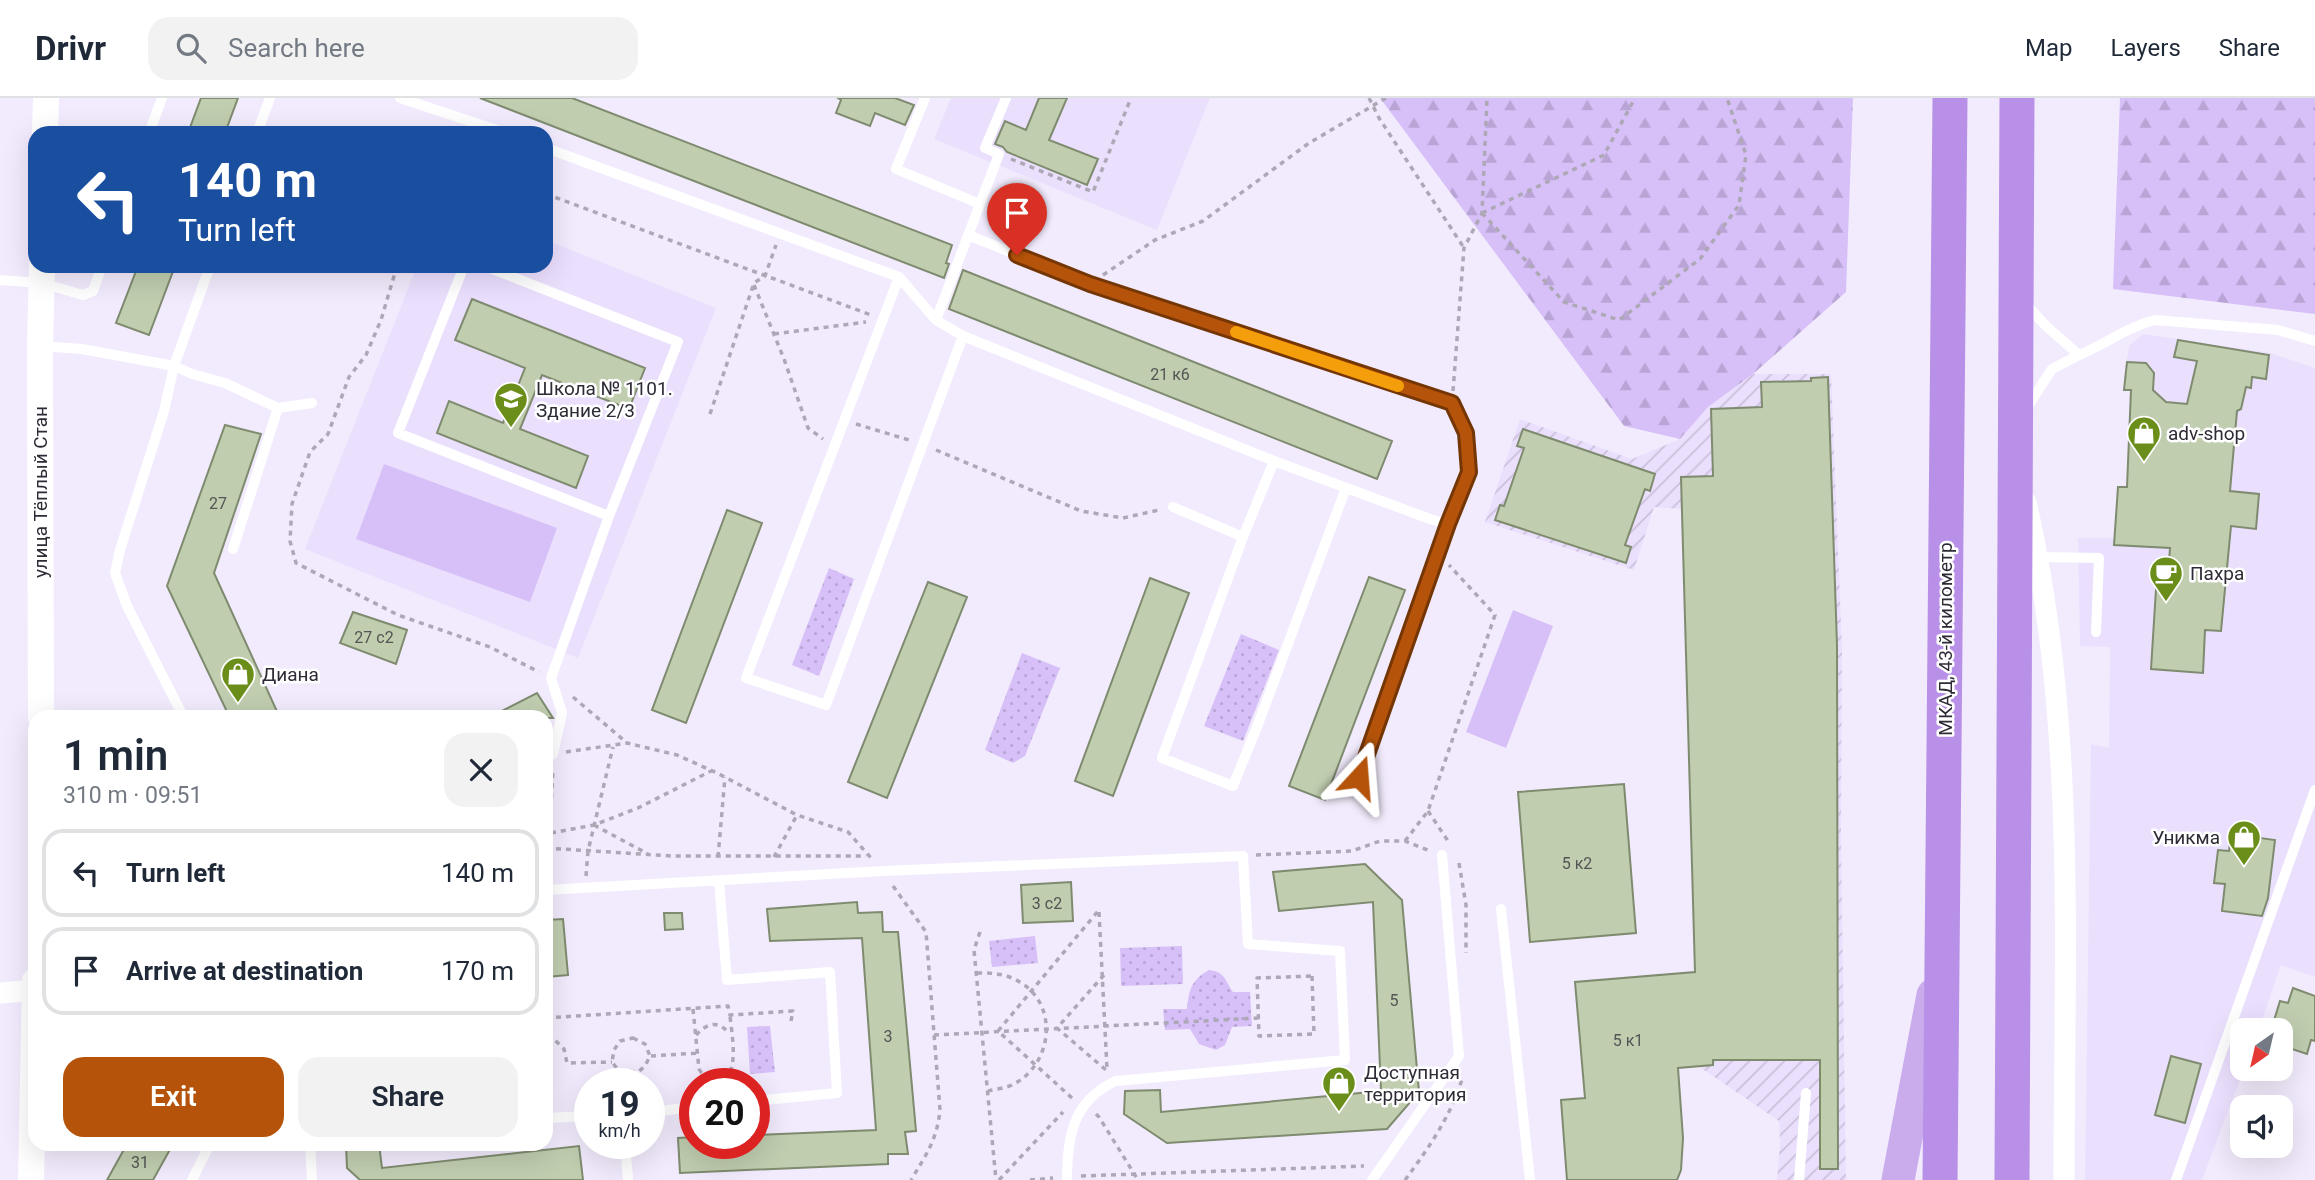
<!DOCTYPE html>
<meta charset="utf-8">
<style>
:root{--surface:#fff;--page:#f2f2f3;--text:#1f2937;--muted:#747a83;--line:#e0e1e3;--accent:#b45309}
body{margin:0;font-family:Roboto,sans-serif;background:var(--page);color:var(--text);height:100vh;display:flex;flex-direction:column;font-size:26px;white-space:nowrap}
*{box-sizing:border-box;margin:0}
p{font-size:23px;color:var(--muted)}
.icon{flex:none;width:38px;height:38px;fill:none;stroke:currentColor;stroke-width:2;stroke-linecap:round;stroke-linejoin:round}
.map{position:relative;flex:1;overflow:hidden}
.sheet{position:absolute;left:28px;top:612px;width:525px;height:441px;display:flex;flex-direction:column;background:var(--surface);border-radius:21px;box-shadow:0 7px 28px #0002}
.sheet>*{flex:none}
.hud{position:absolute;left:28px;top:28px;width:525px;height:147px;border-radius:21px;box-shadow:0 7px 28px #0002;background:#1a4fa0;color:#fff;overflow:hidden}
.needle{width:46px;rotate:214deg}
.fabs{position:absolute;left:2230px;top:920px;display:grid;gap:14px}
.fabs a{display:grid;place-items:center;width:63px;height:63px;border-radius:14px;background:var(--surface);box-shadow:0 7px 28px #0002;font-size:35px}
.speed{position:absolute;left:574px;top:970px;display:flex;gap:14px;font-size:35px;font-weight:700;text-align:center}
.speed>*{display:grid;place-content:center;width:91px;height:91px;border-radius:50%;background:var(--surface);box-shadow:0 7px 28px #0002;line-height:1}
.speed small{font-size:18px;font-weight:400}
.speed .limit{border:10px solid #d22;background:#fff;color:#111}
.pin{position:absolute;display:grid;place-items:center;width:60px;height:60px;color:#fff;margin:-72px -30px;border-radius:50% 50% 50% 0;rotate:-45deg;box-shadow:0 0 7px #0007}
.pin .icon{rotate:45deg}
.me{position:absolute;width:77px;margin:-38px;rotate:19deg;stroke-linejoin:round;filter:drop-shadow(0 0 5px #0008)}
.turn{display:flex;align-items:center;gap:24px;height:147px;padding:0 35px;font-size:32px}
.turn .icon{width:91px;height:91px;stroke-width:2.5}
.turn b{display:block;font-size:49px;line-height:60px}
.round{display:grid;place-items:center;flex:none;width:74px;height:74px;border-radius:21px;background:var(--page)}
.overview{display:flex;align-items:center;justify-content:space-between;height:119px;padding:0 35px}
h1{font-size:42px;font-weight:600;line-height:52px}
.button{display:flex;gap:14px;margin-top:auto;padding:14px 35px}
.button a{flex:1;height:80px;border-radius:21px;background:var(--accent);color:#fff;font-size:28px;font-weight:600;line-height:80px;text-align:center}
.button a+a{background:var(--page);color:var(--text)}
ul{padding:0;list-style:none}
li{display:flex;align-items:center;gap:21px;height:88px;margin:0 14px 10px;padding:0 21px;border:4px solid var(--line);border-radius:21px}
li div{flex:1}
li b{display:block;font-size:26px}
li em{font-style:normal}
header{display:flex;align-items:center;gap:42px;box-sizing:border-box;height:98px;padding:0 35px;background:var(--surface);border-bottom:2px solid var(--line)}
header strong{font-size:33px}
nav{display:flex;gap:38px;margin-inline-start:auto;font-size:24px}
.search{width:490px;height:63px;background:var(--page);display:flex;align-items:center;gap:18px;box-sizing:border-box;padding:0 24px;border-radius:21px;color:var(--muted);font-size:26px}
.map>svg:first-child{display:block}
.built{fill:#ebdffe}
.industrial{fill:url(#industrial-furrows)}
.forest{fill:url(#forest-firs)}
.park{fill:url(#park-dots)}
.pitch{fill:#d7c0f8}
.building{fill:#c0cdaf;stroke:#7f8b6f;stroke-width:2}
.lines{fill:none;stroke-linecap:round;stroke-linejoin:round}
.path{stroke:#ada7b6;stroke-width:3.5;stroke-dasharray:5 5;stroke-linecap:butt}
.service{stroke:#fff;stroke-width:10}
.minor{stroke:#fff;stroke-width:21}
.tertiary{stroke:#fff;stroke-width:26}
.primary{stroke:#caaced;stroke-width:33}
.trunk{stroke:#b890e7;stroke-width:35}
.route-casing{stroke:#753606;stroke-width:18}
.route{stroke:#b45309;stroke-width:12}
.slow{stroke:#f59e0b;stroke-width:12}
.labels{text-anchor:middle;stroke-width:5;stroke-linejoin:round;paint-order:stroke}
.number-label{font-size:16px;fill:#535454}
.poi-label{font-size:19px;fill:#2f2b36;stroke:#fff;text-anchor:start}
.street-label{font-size:19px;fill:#2f2b36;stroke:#fff}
</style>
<header>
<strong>Drivr</strong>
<div class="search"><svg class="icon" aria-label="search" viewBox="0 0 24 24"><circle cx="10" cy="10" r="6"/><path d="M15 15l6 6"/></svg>Search here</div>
<nav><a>Map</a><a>Layers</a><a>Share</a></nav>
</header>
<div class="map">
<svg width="2315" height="1082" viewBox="0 0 2315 1082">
<defs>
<pattern id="industrial-furrows" width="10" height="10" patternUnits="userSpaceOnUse" patternTransform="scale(1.75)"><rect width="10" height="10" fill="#ebdffe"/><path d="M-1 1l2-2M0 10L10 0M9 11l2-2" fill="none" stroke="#cac0da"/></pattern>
<pattern id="forest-firs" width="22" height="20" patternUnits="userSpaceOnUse" patternTransform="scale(1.75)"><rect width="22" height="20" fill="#d7c0f8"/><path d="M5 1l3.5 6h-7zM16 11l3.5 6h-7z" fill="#b9a5d5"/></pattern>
<pattern id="park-dots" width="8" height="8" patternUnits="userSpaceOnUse" patternTransform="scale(1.75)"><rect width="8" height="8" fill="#d7c0f8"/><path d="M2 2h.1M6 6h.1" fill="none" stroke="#b9a5d5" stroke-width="1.8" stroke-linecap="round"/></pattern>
</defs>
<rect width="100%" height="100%" fill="#f2ebfd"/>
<path class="built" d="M951,0H1210L1157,132L934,41Z
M546,142L716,210L578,560L305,451L417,168H546Z
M2143,236L2270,255L2315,270V879L2281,867L2258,933H2242V971H2244L2202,1082H2085L2091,646L2109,650L2110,549L2080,548L2078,440H2114L2118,389H2127L2131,292H2124V280L2129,248Z"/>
<path class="industrial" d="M1753,276H1831L1842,550L1841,738L1846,1082H1777L1780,1046L1779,1023L1698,968L1682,411L1654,409L1634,472L1485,424L1520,321L1632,361L1680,341L1708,309Z"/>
<path class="forest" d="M1380,0H1853L1846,194L1753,276L1708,309L1680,341L1624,328Z
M2120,0H2315V216L2113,191Z"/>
<path class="park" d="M829,470L854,481L819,578L792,567Z
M1241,536L1279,552L1243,643L1204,628Z
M1022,555L1060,570L1025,658L1013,665L985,652Z
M1035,838L1038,865L992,869L989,843Z
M1182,848L1183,886L1121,888L1120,850Z
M1209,872C1226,874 1225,883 1233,894H1250L1252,928L1232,929L1225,947L1216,952L1199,946L1190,931L1165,932L1163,911H1187C1189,892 1191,882 1209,872Z
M770,928L775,974L750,976L747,929Z"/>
<path class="pitch" d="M384,366L557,430L530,504L356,441Z
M1513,512L1553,528L1506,650L1466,634Z"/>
<path class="building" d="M201,0H238L225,35H188Z
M480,0H572L952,147L946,165L949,166L944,180Z
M838,0H895L914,7L905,27L875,15L870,28L836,15L841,2Z
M1039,0H1067L1049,42L1098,61L1087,87L1007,54L1003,49L995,46L1005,23L1026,32Z
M138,168H175L149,237L116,225Z
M963,172L1392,343L1377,381L949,211Z
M472,201L645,270L629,311L542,277L520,331L588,358L576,390L437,335L449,303L503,325L525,270L455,242Z
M2178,242L2269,257L2266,281L2252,279L2251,290L2246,289L2241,311L2237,313L2230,393L2259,396L2256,431L2231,428L2221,533L2205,532L2203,575L2151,571L2156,491L2167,492L2170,450L2114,447L2118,389H2127L2131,292H2124L2127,264L2146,265L2154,275L2153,292L2166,304L2187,306L2197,263L2174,259Z
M1828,279L1837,547L1838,1071H1820V962H1713V967L1678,970L1683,1040L1681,1072L1677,1082H1567L1561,1002L1585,1000L1575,884L1695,874L1681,379L1713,378L1711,311L1762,309L1761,284L1811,283V280Z
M225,327L261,336L214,475L280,620H230L167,488Z
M1523,331L1655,376L1650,393L1645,391L1625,447L1631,449L1626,465L1495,422L1500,407L1504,408L1524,350L1517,348Z
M727,412L762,425L686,625L652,612Z
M1369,479L1405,492L1325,702L1289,688Z
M1150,480L1189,495L1113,698L1075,683Z
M928,484L967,499L887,700L848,684Z
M353,514L407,532L396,566L340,545Z
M537,595L553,620H488Z
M1624,686L1636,835L1530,844L1518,694Z
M2231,736L2275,742L2268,800L2262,818L2222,813L2225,786L2214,785L2218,752L2229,753Z
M1365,766L1402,802L1419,994L1387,1031L1167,1045L1124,1016L1125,993L1160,992L1161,1014L1381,993L1373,804L1279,813L1273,774Z
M1071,784L1073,823L1023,825L1021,787Z
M857,804L858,815L882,814L883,834H898L916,1033L905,1034L908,1056H888V1066L680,1075L678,1040L695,1039V1045H754V1037L876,1032L862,840L770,843L767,811Z
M664,815H682L683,831L665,832Z
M563,821L568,877L546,879V822Z
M2293,890L2315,898V943L2311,942L2307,956L2280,947V932L2272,929L2280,903L2288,905Z
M2171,958L2201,966L2185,1025L2155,1017Z
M127,1046H173L153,1082H107Z
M346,1046H379L382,1070L579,1048L583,1082H360L347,1070Z"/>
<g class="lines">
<path class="path" d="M1369,0L1379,20L1464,150
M1011,61L1093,94L1131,0
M546,96L871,217
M1482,115L1564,204L1619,222L1700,161L1739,107L1746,57L1727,0
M1482,115L1604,57L1635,0
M397,168L381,222L366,257L349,279L328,336L310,354L292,406L290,443L296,465L398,517L490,549L539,574
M1103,177L1155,142L1203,123L1309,45L1386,0
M754,187L784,261L808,330L823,341
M774,236L866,224
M1453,293L1464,150L1482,115L1487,0
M710,316L754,185L765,178L776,147
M856,326L909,342
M936,352L1081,413L1123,420L1159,412
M573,599L627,645
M566,654L627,645L677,657L717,675L797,717L848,734L871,760
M1428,713L1450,746
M594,727L648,756
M551,735L594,727L638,710L711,673
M1405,743L1428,713L1495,517L1449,467
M546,750L672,758H866
M549,750L553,671
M1256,757L1352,753L1380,743H1405L1430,753
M718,759L725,679
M774,759L797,717
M1459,765L1466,807V855
M586,778L588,753L613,649
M893,788L926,834L940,1012C937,1042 926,1057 911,1082
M1099,814L1107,971
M980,834L974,852L996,1082
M977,875C990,875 1002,875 1014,881C1059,901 1055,964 1014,986C1007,990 996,991 988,993
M1104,877L1057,930L1106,972
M1312,878L1314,936L1259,938L1257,880Z
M693,911L699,971C703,978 708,983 717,983C742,981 731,934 730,917
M546,920L728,908L730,917L793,913L791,923
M696,937C707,925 718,922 729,935
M934,937L1259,920
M633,940L645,946L650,958L645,968L638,974L619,973L612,964L614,952L620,943Z
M546,943L555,942L564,951L567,965L612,964
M651,958L698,955
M632,975V985
M1072,1000L998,933L1099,812
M1096,1016L1099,1019L1138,1082
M1081,1078L1364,1068
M999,1082L1063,1014
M1030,1082L1053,1080
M1405,1082C1428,1051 1451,1018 1462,981"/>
<path class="service" d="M400,0L506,35
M925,0L896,71L980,106L936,222
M149,35L162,0
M257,35L270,0
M546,50L899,179L936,222L963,238L1274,363L1430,421L1448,426L1469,374L1466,335L1452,305L1090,186L968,137
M980,106L999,56L985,50L1006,0
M464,168L398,335L609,418
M485,168L678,244L609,418L551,580L562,615L553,656L546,660
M899,179L746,580L826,607L963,238
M0,182L41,185L83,197L93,193L102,168
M2024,204L2046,228L2079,257L2052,271L2026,311
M40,248L82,251L174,268L192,276L225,285L278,310L312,305
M2079,257C2106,246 2127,229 2155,222L2278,232L2315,243
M1274,363L1243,439L1162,660L1233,688L1257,629L1346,390
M1173,409L1243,439
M233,451L278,310
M2039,459L2099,460L2096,534
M184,620L127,508L115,475L120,452L164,313L174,268L210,168
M1359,679L1448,426
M719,783L727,882L830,874L837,995L754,1003
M546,792L883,773L1243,758L1248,846L1340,853L1345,962L1116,983C1073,1002 1067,1039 1067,1082
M1501,811L1530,1082
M649,1014L695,1009
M546,1020L590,1018
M625,1045L628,1082
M310,1046L312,1082
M192,1082L210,1046
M1372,1082L1459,958L1442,757
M1799,1082L1806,995
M2176,1082L2315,692"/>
<path class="minor" d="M2026,404C2077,626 2064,856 2064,1082
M0,895L35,892"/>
<path class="tertiary" d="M45,35L46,0
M41,620L40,248L42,168
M31,1082L35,883"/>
<path class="primary" d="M1898,1082L1933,897"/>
<path class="trunk" d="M1940,1082L1950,0
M2012,1082L2017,0"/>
</g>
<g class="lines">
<g class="route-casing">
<path id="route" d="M1017,157L1090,186L1452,305L1466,335L1469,374L1448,426L1359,679"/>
</g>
<use href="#route" class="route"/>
<path class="slow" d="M1236,234L1398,288"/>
</g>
<defs>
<g id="school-pin" transform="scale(1.75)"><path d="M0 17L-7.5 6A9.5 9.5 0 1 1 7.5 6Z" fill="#6a8e19" stroke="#fff"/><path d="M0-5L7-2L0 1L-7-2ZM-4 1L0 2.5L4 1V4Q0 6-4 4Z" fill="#fff"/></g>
<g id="shop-pin" transform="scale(1.75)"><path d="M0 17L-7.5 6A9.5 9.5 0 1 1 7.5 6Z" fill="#6a8e19" stroke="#fff"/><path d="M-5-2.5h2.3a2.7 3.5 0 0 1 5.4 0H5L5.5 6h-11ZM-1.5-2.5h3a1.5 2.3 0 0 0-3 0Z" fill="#fff"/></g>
<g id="cafe-pin" transform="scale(1.75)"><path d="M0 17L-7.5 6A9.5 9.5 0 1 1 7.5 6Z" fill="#6a8e19" stroke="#fff"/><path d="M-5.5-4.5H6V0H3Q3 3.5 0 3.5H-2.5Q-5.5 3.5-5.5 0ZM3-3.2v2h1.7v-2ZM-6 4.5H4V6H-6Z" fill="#fff"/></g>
</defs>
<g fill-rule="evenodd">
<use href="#school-pin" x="511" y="301"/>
<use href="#shop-pin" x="2144" y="335"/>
<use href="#cafe-pin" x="2166" y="475"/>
<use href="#shop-pin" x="238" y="576"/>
<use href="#shop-pin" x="2244" y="739"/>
<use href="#shop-pin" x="1339" y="985"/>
</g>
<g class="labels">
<g class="number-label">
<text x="1170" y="282">21 к6</text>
<text x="218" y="411">27</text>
<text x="374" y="545">27 с2</text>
<text x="1577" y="771">5 к2</text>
<text x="1047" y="811">3 с2</text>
<text x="1394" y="908">5</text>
<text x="888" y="944">3</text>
<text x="1628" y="948">5 к1</text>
<text x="140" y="1070">31</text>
</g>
<g class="poi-label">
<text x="536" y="297">Школа № 1101.<tspan x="536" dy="22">Здание 2/3</tspan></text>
<text x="2168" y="342">adv-shop</text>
<text x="2190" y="482">Пахра</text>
<text x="262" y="583">Диана</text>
<text x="2220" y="746" text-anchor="end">Уникма</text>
<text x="1364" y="981">Доступная<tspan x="1364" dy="22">территория</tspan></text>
</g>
<g class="street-label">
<text transform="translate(40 394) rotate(-90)" y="7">улица Тёплый Стан</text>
<text transform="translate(1945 541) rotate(-90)" y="7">МКАД, 43-й километр</text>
</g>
</g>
</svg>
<div class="fabs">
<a><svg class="needle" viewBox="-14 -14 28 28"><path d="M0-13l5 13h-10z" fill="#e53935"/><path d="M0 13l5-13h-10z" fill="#747a83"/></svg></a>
<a><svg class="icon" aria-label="sound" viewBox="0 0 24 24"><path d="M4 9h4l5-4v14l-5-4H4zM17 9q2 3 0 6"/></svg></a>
</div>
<div class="speed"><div>19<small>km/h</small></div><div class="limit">20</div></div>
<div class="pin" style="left:1017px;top:157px;background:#d93025"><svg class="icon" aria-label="arrive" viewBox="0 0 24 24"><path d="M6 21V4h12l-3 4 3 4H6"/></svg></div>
<svg class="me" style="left:1359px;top:679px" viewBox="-20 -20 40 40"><path d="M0-17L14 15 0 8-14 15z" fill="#b45309" stroke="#fff" stroke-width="4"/></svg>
<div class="hud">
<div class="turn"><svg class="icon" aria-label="left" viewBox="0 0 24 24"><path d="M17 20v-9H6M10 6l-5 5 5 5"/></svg><div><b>140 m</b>Turn left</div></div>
</div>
<section class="sheet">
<div class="overview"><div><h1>1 min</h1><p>310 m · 09:51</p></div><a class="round"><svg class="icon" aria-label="close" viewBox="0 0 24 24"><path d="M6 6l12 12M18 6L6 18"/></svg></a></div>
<ul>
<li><svg class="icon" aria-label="left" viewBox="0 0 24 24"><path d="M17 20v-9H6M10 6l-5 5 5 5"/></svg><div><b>Turn left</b></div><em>140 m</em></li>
<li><svg class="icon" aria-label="arrive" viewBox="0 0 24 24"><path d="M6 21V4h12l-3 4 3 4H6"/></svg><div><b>Arrive at destination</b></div><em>170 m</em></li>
</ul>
<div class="button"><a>Exit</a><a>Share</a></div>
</section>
</div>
